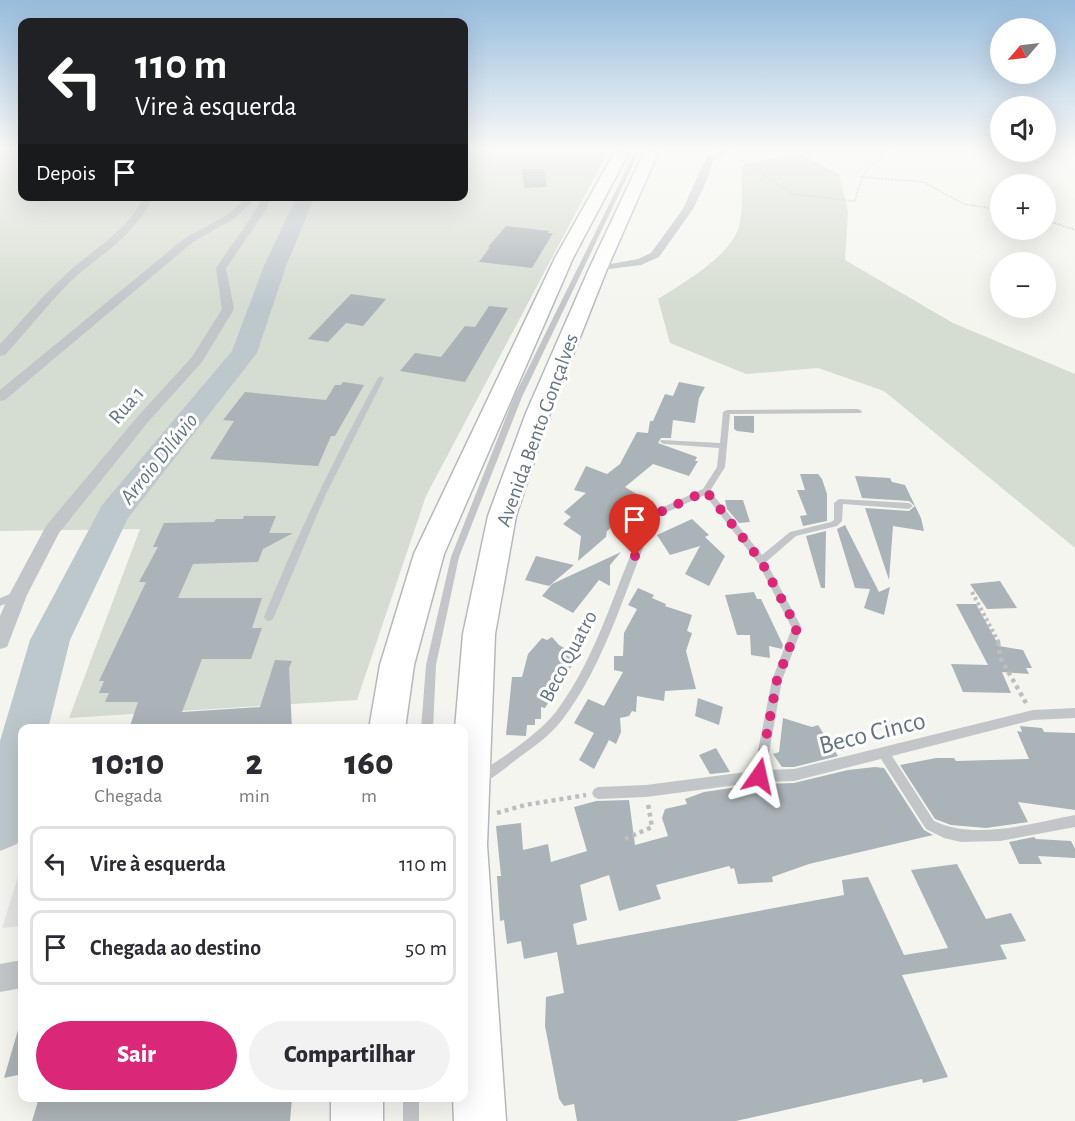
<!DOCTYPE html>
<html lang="pt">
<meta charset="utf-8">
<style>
:root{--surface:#fff;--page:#f2f2f3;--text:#2b2b33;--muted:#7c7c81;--line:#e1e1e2;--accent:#db2777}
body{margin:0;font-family:"Alegreya Sans",sans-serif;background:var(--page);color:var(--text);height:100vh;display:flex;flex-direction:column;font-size:22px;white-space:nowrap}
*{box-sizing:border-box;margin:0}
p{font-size:20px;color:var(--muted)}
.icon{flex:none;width:33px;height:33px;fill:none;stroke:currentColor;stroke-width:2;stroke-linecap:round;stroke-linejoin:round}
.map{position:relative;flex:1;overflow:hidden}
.sheet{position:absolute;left:18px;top:724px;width:450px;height:378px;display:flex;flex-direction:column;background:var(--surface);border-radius:12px;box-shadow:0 6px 24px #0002}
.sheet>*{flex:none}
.top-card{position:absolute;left:18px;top:18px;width:450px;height:183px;border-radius:12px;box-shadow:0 6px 24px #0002;background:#202124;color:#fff;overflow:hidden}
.needle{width:39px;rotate:242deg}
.buttons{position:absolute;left:990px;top:18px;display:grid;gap:12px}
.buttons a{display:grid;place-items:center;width:66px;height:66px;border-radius:50%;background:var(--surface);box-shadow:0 6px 24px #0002;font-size:30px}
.pin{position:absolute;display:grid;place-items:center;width:51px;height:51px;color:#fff;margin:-62px -26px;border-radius:50% 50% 50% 0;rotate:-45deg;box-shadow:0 0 6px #0007}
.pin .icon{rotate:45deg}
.me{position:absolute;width:66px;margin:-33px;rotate:11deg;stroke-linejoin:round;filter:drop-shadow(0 0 4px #0008)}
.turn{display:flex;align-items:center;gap:21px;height:126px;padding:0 18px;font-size:27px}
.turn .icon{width:78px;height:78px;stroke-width:2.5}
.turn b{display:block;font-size:42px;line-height:51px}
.then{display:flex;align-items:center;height:57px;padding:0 18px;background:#0003;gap:12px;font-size:22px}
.eta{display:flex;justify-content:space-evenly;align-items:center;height:102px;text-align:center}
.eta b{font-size:36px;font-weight:800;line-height:42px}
.action{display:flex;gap:12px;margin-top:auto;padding:12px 18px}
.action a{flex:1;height:69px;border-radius:36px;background:var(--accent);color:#fff;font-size:24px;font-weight:800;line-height:69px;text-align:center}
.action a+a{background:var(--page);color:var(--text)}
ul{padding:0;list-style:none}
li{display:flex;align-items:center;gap:18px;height:75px;margin:0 12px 9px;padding:0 6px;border:3px solid var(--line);border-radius:12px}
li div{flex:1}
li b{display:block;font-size:22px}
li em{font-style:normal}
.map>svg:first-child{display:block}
.built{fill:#e5e6e4}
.green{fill:#d5dcd1}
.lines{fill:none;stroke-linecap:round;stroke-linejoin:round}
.river{fill:#bdc8cd;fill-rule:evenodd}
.building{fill:#aab3b7}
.primary-casing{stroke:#b5b9bd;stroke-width:3}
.path-far2{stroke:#bcbec0;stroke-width:1.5;stroke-dasharray:1.5 1.5;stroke-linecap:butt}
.path-far1{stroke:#bcbec0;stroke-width:4;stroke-dasharray:3 3;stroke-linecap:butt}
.path{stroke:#bcbec0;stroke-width:4.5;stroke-dasharray:4 4;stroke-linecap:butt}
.lane{fill:#c2c6c9;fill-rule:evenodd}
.street{fill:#c2c6c9;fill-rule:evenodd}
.primary{fill:#fff;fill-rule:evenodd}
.route{stroke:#db2777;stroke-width:10;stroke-dasharray:0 18}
.labels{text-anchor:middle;stroke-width:6;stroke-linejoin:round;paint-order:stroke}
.street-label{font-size:21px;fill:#637583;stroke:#fff}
.water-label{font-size:22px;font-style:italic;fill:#5e7780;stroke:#fff}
.near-street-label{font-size:26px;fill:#637583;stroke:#fff}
</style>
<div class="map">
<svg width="1075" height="1121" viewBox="0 0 1075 1121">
<rect width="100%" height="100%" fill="#f5f5f0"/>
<path class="built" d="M22,864V926L2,928Z"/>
<path class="green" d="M0,148H22V196H464V148H610L426,496L357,700L69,718L140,529L0,531Z
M798,153L839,174L848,212L845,260L953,323L1075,374V548L884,391L818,368L746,374L670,343L658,299C683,283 731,256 739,226C744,208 741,184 742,165Z"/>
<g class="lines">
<path class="river" d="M297,196H315L286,266L257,353L128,518L70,640L48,729H22V832L17,844L0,851V741L30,640L102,505L232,351L264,266Z"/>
</g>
<path class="building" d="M522,169H544L547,187L524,188Z
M506,226L549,231L548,233H553L532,268L479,262L490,247H488Z
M351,294L386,299L363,326L346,323L328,342L308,339Z
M489,306L508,308L465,382L400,371L415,353L441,357L465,326L475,327Z
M343,382L364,385L335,436H331L318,466L210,459L234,421L223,420L245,392L326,400L335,385H341Z
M679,382L705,387L699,398L695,423L673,420L671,438H661L658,443L697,457L695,461H698L689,476L653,464L625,487L645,499L607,531L606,537L578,561L581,536L563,524L571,517L564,512L586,493L574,490L586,466L607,474L620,464L637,432L648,433L650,421H653L665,394L673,396Z
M734,416H754V433L737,431L734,429Z
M800,474H818L822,479L827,494V521L803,526L800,516L807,515L797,490H805Z
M855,476L890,478L892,482L905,485L921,518L924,531L893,526L889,580L865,508L909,511L915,506L909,501L862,498Z
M725,500H743L750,522L739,523L727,509Z
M244,516H276L269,533H293L263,549L258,562L193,564L178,598H262L252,628H262L251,659H202L182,712L260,707L275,660L292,661L289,668L292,729H129L138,702H105L109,693H99L104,681H99L146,582H139L158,547H153L164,523L214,522L216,519H243Z
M692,519L709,535L705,537L725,556L709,586L685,574L700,546L670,555L657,535Z
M845,525L879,592L890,587L884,615L864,608L870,589L855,588L837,529Z
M826,531L825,588H821L806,536Z
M621,552L610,565V586L599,580L573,613L542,596L552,584Z
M536,556L574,565L549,586L525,580Z
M1000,581L1017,608L987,609L970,584Z
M638,588L654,595L652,598L666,604L665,606L692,615L687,631L692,633L686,651L696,689L665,691L664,701L637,696L636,712L632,711L629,716L620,718L621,732L616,744L609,740L594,769L579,760L594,733L574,723L588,699L604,706L623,672L614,670V656H623L624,633L637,609L628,605Z
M754,592L757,599H761L783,645L782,649L769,646L770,658L751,655L750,635H737L725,595Z
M956,604H976L999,646L1023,650L1032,668H1026L1029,674L1002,672L1011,693L963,692L951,664L988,665Z
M552,637L559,645L578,656L545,708L541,707V719H535V725H527L526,736L506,735L512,677H522L528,654L542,638L547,640Z
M698,698L723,707L719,725L695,716Z
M783,718L812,727L818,725L838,756L794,767H782L773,754L779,752Z
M1020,726L1042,728L1044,732L1075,733V810L1018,802L1028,822L986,828L951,825L935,819L900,765L936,758H954L956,761L1029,759L1017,731L1022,732Z
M716,748L730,772L710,774L699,755Z
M875,767L884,768L924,830L933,835L809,864L772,877L773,882L738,884L734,868L731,869L729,866L656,885L661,899L619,911L609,875L580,885L587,920L573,924L577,945L844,895L842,880L868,877L904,955L948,948L911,870L957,864L986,919L1011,913L1026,941L1000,945L1007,959L902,975L948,1077L923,1083L922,1079L736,1121H577L574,1104L564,1106L559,1099L545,1026L546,997L564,993L557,952L524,959L521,941L507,944L504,920L500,921L497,876H501L496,826L521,823L523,850L548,844L551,862L587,851L574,807L596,801L629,800L635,845L668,836L662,818L665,809L687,804L685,799L704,792L759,784L794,783L848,770Z
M1034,837L1036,839L1071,841L1075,849V858L1038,856L1042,864H1019L1009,842Z
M18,1030H22V1074L4,1078Z
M39,1098H292L290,1121H32Z"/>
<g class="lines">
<g class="primary-casing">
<path id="primary" d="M617,148H631L573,258L444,554L414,665L405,729H369L380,665L414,554L555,258Z
M646,148H660L607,269L550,413L516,516L495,634L487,845L506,1121H454L453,1098H464V729H455L463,634L488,516L526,413L589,269Z
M331,1098H383V1121H331Z"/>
</g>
<path class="path-far2" d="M517,151L519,148
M739,158L792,194L855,201C862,172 868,163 895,148
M861,177L923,182L964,204L1000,210
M1046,220L1075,230"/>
<path class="path-far1" d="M972,592L999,643"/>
<path class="path" d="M998,642L1001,659L1026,703
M497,813L525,805L586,795
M625,839L652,827L648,804"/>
<path class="lane" d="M637,148H641L522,397L459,557L436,665L433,729H421L426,665L451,557L514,397Z
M381,376L384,378L325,496L274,617L272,620L269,621L266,620L264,617C297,535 335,456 378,378Z
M858,409L862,411L861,413L730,414L725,467L710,491L762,555L790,532L831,522L834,520V503L839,499L909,503L913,506L909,509L843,504L842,521L837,526L796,536L766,562L802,628L782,680L766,770L794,769L1033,710L1075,708V718L1033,720L892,756L934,821C976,841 1032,823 1075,815V827L1000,841L961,842L944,838L926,829L881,759L794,781L759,782L646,797L598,799L594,797L592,793L594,789L598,787L646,785L754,771L772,680L792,628L758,563L705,495L656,517C627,582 606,664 562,720C550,736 532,748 517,759C505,768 493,779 479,785L475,783L473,779L475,775C500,760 537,735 555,713C601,653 616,578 650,513L703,489L717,467L719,448L664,444L660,442L661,440L720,443L723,412L727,410Z
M18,591L21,592L23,595L21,598L0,606V598Z
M403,1098H419V1121H403Z"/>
<path class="street" d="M22,148V152L0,157V153Z
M726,148H736L713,161L704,186L693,209L659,257L641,265L594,271V267L638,259L651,253L683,209L706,158Z
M144,196H153C136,236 100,254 70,282C47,305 27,331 5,355L0,356V344C21,322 40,298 63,277C91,250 127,233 144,196Z
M248,196H258L235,218L193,242L5,400L0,401V390L185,238L229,214Z
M262,196H271L266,210L226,268L234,309L202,362L148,422L59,533L27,595L7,647L0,649V616L9,595L46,526L138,416L192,357L222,309L216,268L256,210Z
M22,960V988L0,992V964Z"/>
<use href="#primary" class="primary"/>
</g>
<linearGradient id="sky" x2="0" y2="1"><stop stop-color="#97bcdd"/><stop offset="0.49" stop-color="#fafaf8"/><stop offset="1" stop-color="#fafaf8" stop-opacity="0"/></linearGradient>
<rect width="1075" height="305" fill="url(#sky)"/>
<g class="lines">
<path class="route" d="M635,556L654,515L706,491L761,561L797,628L777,680L759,776"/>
</g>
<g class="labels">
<g class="street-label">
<text transform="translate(126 405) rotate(-49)" y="7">Rua 1</text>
<text transform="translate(537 430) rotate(-70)" y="7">Avenida Bento Gonçalves</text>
<text transform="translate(568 656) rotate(-62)" y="7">Beco Quatro</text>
</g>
<g class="water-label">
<text transform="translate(158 458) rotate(-51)" y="8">Arroio Dilúvio</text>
</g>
<g class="near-street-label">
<text transform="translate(872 732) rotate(-14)" y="9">Beco Cinco</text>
</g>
</g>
</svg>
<div class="buttons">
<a><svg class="needle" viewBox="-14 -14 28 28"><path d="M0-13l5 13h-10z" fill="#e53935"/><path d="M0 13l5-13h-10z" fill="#7c7c81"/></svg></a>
<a><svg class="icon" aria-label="sound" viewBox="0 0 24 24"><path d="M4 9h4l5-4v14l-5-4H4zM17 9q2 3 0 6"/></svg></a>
<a>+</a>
<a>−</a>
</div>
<div class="pin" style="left:635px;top:556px;background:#d93025"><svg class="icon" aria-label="arrive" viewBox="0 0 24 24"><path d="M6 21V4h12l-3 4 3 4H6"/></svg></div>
<svg class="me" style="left:759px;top:776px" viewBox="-20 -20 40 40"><path d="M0-17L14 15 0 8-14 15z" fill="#db2777" stroke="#fff" stroke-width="4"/></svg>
<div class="top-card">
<div class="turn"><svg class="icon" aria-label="left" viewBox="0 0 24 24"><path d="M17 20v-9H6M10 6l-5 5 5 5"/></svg><div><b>110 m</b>Vire à esquerda</div></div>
<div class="then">Depois<svg class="icon" aria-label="arrive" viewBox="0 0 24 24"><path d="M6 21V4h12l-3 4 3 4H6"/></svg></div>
</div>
<section class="sheet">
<div class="eta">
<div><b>10:10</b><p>Chegada</p></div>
<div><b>2</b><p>min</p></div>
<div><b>160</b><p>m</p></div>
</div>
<ul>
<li><svg class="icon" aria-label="left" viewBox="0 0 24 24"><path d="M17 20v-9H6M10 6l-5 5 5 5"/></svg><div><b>Vire à esquerda</b></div><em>110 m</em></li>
<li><svg class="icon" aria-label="arrive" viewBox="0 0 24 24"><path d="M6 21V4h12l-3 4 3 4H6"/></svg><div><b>Chegada ao destino</b></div><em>50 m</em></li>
</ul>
<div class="action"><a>Sair</a><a>Compartilhar</a></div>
</section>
</div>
